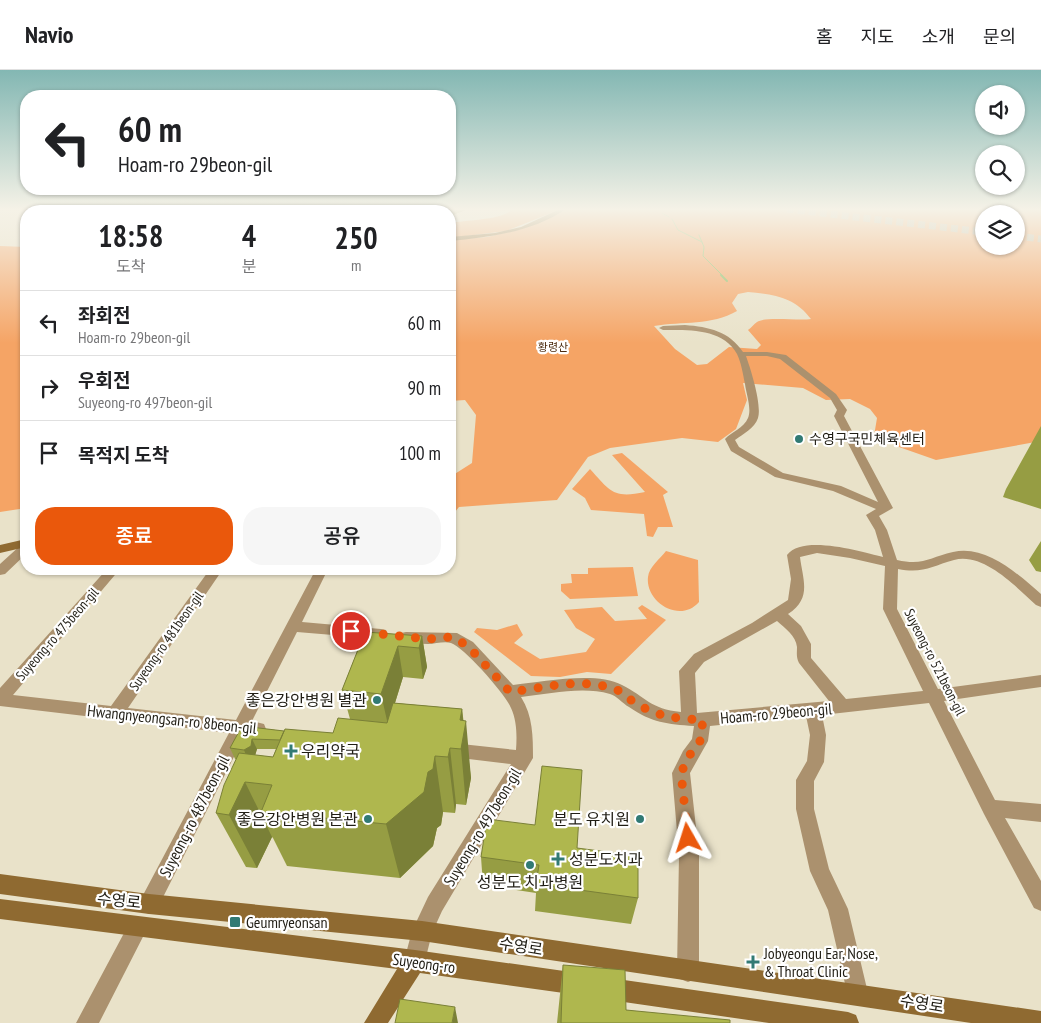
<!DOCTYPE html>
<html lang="ko">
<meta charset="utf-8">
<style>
:root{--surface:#fff;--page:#f6f6f6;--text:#202124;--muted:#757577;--line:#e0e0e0;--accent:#ea580c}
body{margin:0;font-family:"PT Sans Narrow","Noto Sans KR",sans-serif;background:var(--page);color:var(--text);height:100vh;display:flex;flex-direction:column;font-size:19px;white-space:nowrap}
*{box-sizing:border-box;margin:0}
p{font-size:16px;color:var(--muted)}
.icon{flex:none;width:28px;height:28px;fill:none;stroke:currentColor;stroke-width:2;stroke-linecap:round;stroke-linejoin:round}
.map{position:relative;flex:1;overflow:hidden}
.sheet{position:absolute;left:20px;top:135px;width:436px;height:370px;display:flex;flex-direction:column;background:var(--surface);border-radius:20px;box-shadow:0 1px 4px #0004}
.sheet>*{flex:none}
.top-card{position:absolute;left:20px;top:20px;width:436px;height:105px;border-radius:20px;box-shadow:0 1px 4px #0004;background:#fff;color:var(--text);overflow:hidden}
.fabs{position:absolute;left:975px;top:15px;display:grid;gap:10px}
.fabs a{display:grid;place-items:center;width:50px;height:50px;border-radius:50%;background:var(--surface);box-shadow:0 1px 4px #0004;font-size:25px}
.pin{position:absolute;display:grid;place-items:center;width:42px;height:42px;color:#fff;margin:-21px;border:2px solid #fff;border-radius:50%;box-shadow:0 1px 5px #0007}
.me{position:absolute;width:55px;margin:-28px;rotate:354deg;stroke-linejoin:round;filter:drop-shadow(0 0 4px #0008)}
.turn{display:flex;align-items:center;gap:18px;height:105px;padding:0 15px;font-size:22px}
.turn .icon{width:65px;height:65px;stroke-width:2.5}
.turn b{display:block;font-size:35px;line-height:42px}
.eta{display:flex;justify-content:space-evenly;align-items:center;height:85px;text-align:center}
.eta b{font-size:30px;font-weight:600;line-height:35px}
.button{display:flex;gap:10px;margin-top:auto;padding:10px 15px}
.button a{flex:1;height:58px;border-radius:20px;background:var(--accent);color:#fff;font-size:20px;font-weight:600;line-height:58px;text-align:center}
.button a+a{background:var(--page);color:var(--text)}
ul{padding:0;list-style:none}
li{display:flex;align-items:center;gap:15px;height:65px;padding:0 15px;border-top:1px solid var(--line)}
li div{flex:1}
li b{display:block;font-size:19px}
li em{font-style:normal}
header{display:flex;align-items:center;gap:30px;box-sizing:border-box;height:70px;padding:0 25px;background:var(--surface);border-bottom:1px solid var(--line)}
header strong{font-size:24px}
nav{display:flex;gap:28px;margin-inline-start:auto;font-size:18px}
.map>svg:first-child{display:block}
.green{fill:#f5a465;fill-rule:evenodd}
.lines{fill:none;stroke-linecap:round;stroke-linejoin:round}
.stream-far1{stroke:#8dbc63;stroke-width:1}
.stream{stroke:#8dbc63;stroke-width:2}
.highway-tunnel{stroke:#c1bba5;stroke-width:7;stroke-dasharray:7 4;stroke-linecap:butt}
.street{fill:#ab916e;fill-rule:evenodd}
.secondary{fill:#8f6a31;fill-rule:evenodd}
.wall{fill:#969d43;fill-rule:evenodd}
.shaded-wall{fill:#7a8037}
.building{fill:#afb74e;stroke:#7a8037}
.route{stroke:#ea580c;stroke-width:9;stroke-dasharray:0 16.2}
.poi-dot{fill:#327a74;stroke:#fff;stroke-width:2}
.labels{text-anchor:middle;stroke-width:4.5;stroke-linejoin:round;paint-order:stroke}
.far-park-label{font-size:11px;fill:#4c2b0f;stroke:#fff}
.poi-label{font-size:14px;fill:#211e15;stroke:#fff;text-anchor:start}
.street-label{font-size:14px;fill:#211e15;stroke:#fff}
.near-poi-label{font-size:16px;fill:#211e15;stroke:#fff;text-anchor:start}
.near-street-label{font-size:16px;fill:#211e15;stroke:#fff}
</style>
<header>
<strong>Navio</strong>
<nav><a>홈</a><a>지도</a><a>소개</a><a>문의</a></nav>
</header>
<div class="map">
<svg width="1041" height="953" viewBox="0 0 1041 953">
<rect width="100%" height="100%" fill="#e9e2c9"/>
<path class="green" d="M59,139H395L396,141H77Z
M513,139H561L506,161L450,168V153C466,150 503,150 513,139Z
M566,139H1041V371L936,390L899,377L874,366L877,348L870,339L850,329L826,330L803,318L743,313L747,330L736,359L718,372L682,368L610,378L588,387L557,430L459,437L450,448V407L472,393L476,345L465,330L450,331V170L487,167L522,159ZM984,144H1016V176H984ZM748,222C773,224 795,227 811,249C798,251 766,246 757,252C754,254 751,258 748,260L761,275L757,279L729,277L707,294L697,295L675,279L654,256C683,251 711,256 737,241L732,233L738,224Z
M0,176L26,177V438L0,442Z
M622,383L668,422L663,425L673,457H658L653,467L647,466L644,444L591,440L585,428L572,419L590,399C610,421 613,429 645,422L612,385Z
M666,481L698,490L699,532C680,554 645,532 648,507C649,497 660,489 666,481Z
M633,497L638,526L570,529L561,521V514L572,513L571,504H588V498Z
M642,535L666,550L611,604L587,602L560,607L531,606L474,562L477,558L497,560L517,554L523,565L514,573L540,589L586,582L595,569L576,558L564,540L602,537L615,551L647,549L638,538Z"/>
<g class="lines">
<path class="stream-far1" d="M662,143L669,147
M672,149L678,160L702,172
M699,165L704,177L703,186L723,206"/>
<path class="stream" d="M721,205L727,211"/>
<path class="highway-tunnel" d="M787,139L984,162
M1016,166L1041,169"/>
<path class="street" d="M685,255C709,257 729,261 743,282H767L786,285L836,324L847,340L844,346L893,438L879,446L887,460L897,490C924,496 930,487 953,482C986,474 1019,505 1041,524V537L1036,535C1017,518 984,482 954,490C932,496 923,504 898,499L897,539L938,619L1041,605V617L944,631L995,730L1041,734V752L1005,748L1041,811V841L1034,838L984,744L929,633L822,645L826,665L824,692L814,711V739L829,799L848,839L868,923L865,931L857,934L849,931L828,840L810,801L796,739V710L807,691L810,665L806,646L710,656L708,671L690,703L699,785V901L696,909L688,912L680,909L677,901L679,785L672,703L683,681L692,669L694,656C667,654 652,653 629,637C622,633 617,626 610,624C582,616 550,624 521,627C533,646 533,667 533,688L442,841L432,863L423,899L415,902L407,899L404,891L412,861L428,827L511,694L452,687L446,685L444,680L446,675L452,673L516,680C517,666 517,651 511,638C506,625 464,577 451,573C444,571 435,574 428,574C419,574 409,573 401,571L399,567L401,563L406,562L457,563L473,572L513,615C542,612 596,601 622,615C646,627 650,639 681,642L679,601L694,584L752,553L788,530L791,509L787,485C803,464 862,482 883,487L875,460L866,445L876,439L833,421L775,407L731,381L725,369C731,362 744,358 748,348C752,339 746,323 745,314C743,304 741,292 737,284C723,258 688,260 663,260L659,258L663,256ZM746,286H767L780,289L830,328L837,340L834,346L878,432L841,416L783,403L739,377L735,370C743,364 755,358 758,348C762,335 751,300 746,286ZM817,483L850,488L885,496L883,539L923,621L846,629L811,588V574L801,556L788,544C812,528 803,511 800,487ZM777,551C785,558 796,566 797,577C797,583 796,587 799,593L829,631L697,643L695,603L704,592Z
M26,473V484L5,504L0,505V494L22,474Z
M107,499H120L13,625L111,636L210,499H223L128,638L236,650L316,499H328L302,552L381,559L386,560L388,564L386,568L381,569L297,562L252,651L264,654L266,659L264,664L258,666L245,665L156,841L149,844L142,841L139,834L142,827L229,663L0,636V618Z
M138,847L145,850L148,857L99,953H76L131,850Z"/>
<path class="secondary" d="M560,139H566C532,162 491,167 450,171V167L495,163L521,157Z
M26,469V477L0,483V475Z
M0,804L149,824L422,851L1041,941V953H971L422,871L149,844L0,824Z
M0,829L415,880L578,903L586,906L589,914L586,922L578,925L420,903L388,953H364L397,899L0,849Z
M610,908L848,942L856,945L859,953H769L610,930L602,927L599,919L602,911Z"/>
</g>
<path class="wall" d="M414,139H468L450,146V141H415Z
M1041,356V439L1003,427L1006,419Z
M1041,471V502L1036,501L1029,490Z
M365,562L422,566L427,597L423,609L403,607L395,633L462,639L471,708L466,735L456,734L455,743L443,742L441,755L437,758L433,776L400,808L287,796L273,768L272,767L257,798L246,797L216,743L236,689H235L230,678L242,656L284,661L333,663L350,649L342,620ZM257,679H276L273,687L255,685Z
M577,778L638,828L631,854L535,841L536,823L483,815L481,787Z
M563,895L626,940L730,953H557Z"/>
<path class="shaded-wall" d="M453,139H468L450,146V141H447Z
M422,566L427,597L423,609L419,578Z
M398,576L403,607L388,655L381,624Z
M462,639L464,660L466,651L471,708L466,735L461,679L460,650Z
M252,669L257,679L255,686L248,690L244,680Z
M450,678L456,734L455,743L448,687Z
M435,686L443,742L441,755L437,758L433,776L400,808L386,754L428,702Z
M245,712L272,767L257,798L229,745Z
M455,937L458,953H452Z"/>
<path class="building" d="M416,139H453L447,141H427Z
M365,562L422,566L419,578L398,576L381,624L342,620Z
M393,633L462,639L460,650L466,651L461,679L450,678L448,687L435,686L433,699L428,702L424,722L386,754L261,742L272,715L245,712L229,745L216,743L224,715L239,683L273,687L285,659L333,663L338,648L387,653Z
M242,656L284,661L280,670L252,669L251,676L244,680L230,678Z
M542,696L582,700L577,778L638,786V828L536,814L539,795L481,787L487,749L535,755Z
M563,895L625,900L626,940L730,950V953H561Z
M400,929L455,937L452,953H395Z"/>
<linearGradient id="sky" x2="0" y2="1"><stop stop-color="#83b7b3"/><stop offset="0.51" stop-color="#f5f2e7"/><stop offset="1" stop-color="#f5f2e7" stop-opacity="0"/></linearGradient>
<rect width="1041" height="273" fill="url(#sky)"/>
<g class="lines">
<path class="route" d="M351,561L428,569L452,567L468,576L510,622C543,618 582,607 614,619C623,621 629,630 637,634C661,648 676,648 703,650L700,671L689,686L681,703L688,768"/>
</g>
<g class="poi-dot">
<circle cx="799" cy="369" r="5"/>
<circle cx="377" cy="630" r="5"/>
<path d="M288.5 673.5h5v5h5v5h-5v5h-5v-5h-5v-5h5z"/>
<circle cx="368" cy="749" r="5"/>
<circle cx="640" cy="749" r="5"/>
<path d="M555.5 781.5h5v5h5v5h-5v5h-5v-5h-5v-5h5z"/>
<circle cx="530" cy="795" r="5"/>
<rect x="229" y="846" width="12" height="12" rx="2.5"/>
<path d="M750.5 884.5h5v5h5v5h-5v5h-5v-5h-5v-5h5z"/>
</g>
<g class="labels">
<g class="far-park-label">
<text x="553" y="281">황령산</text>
</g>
<g class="poi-label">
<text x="809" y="374">수영구국민체육센터</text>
</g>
<g class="street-label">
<text transform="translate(57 564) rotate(-49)" y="5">Suyeong-ro 475beon-gil</text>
<text transform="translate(166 571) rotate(-55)" y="5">Suyeong-ro 481beon-gil</text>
<text transform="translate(935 592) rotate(63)" y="5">Suyeong-ro 521beon-gil</text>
</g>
<g class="near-poi-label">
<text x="367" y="636" text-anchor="end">좋은강안병원 별관</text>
<text x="301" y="687">우리약국</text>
<text x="358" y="755" text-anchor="end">좋은강안병원 본관</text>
<text x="630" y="755" text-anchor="end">분도 유치원</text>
<text x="569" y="795">성분도치과</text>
<text x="530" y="818" text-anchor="middle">성분도 치과병원</text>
<text x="246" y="858">Geumryeonsan</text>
<text x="764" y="889">Jobyeongu Ear, Nose,<tspan x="764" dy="18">&amp; Throat Clinic</tspan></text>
</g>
<g class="near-street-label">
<text transform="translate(776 643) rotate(-5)" y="6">Hoam-ro 29beon-gil</text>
<text transform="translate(172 649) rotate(6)" y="6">Hwangnyeongsan-ro 8beon-gil</text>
<text transform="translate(194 746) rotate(-63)" y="6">Suyeong-ro 487beon-gil</text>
<text transform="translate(482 757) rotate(-59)" y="6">Suyeong-ro 497beon-gil</text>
<text transform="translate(119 830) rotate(6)" y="6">수영로</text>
<text transform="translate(521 876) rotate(9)" y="6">수영로</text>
<text transform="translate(424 893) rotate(8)" y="6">Suyeong-ro</text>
<text transform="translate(922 933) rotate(9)" y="6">수영로</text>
</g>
</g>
</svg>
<div class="fabs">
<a><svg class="icon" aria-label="sound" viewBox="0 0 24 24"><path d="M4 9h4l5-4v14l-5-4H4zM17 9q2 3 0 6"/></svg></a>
<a><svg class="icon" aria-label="search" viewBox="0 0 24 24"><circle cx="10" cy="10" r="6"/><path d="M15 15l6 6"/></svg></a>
<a><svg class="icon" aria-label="layers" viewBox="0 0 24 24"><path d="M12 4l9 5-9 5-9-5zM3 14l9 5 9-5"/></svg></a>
</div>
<div class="pin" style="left:351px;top:561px;background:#d93025"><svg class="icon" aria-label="arrive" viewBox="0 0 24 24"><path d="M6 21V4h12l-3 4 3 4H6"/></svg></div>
<svg class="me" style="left:688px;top:768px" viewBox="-20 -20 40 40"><path d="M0-17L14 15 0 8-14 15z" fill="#ea580c" stroke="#fff" stroke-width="4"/></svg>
<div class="top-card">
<div class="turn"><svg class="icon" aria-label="left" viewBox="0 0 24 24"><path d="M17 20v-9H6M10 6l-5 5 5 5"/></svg><div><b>60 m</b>Hoam-ro 29beon-gil</div></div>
</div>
<section class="sheet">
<div class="eta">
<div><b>18:58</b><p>도착</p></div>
<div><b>4</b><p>분</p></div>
<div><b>250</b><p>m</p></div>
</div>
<ul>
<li><svg class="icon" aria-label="left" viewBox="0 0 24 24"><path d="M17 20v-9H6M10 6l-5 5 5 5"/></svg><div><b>좌회전</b><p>Hoam-ro 29beon-gil</p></div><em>60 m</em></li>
<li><svg class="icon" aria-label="right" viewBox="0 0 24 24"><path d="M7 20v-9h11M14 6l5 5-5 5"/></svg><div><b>우회전</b><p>Suyeong-ro 497beon-gil</p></div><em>90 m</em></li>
<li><svg class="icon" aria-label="arrive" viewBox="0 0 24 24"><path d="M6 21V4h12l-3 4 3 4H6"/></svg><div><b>목적지 도착</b></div><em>100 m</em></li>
</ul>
<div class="button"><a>종료</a><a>공유</a></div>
</section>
</div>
